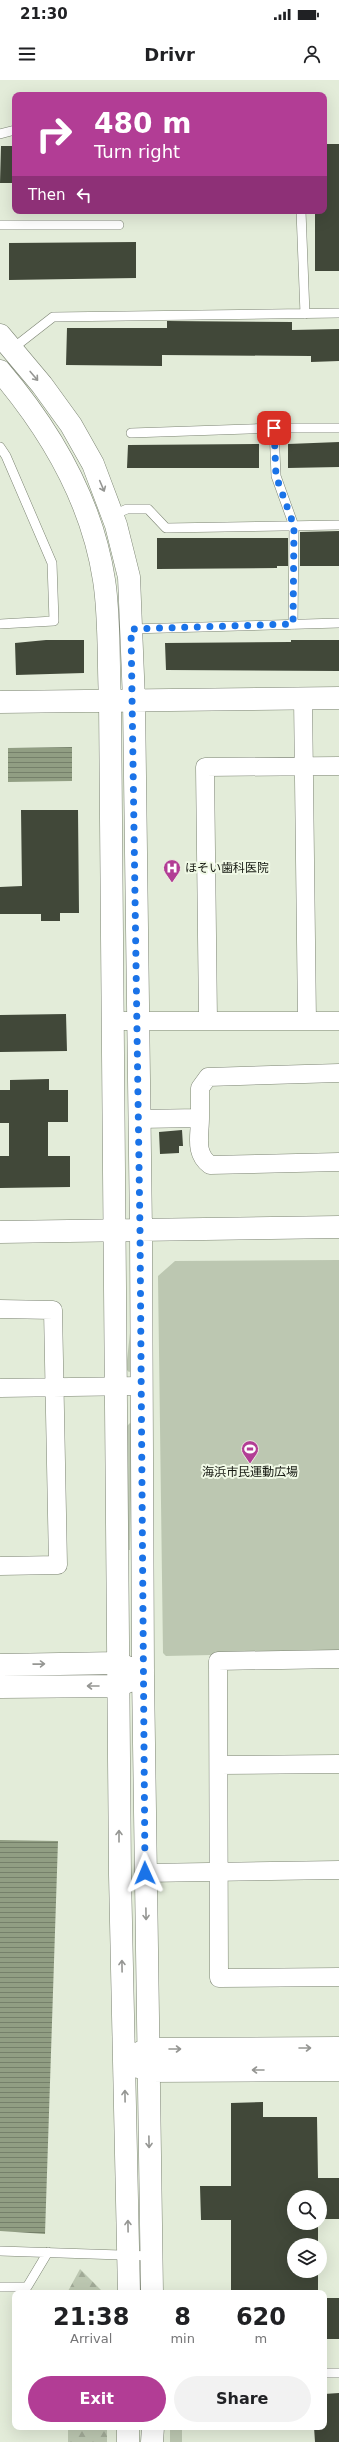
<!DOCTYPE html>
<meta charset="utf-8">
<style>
:root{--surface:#fff;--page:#f2f2f2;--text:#202124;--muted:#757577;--accent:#b23d95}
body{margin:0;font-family:"DejaVu Sans","Noto Sans JP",sans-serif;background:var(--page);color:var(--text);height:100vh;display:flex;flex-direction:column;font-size:15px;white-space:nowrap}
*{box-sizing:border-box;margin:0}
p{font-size:13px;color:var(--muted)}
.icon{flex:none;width:22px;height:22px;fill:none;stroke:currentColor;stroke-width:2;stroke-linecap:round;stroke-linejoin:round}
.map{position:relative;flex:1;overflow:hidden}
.details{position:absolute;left:12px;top:2210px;width:315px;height:140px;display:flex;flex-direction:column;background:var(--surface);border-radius:8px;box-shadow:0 4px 16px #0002}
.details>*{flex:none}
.guide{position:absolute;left:12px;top:12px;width:315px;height:122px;border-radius:8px;box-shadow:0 4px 16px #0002;background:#b23d95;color:#fff;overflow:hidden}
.tools{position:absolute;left:287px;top:2110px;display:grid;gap:8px}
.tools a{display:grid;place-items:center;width:40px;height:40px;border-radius:50%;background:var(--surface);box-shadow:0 4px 16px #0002;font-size:20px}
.pin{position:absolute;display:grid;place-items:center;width:34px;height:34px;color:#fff;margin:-17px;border-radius:8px;box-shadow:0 2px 6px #0006}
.me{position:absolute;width:44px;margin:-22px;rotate:359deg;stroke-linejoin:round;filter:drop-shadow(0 0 3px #0008)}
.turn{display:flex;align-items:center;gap:14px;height:84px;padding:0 16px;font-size:18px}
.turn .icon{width:52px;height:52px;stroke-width:2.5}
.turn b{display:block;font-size:28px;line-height:34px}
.then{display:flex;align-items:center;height:38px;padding:0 16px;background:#0003;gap:8px;font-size:15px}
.eta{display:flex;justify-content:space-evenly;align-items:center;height:68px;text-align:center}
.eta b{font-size:24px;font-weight:800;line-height:28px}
.primary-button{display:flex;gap:8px;margin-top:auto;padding:8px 16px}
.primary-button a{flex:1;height:46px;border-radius:24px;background:var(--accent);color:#fff;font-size:16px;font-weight:800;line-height:46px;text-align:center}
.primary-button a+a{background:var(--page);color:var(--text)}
.status{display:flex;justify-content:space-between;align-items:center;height:28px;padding:0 20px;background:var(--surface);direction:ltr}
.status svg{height:11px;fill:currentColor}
header{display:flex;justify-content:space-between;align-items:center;height:52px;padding:0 16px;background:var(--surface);font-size:18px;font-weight:800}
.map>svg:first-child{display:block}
.green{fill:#bcc7b1}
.forest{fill:url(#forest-firs)}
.water{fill:url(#water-rules)}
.building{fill:#414839}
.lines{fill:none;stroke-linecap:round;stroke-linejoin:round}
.lane-casing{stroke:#7c8473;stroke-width:10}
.street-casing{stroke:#7c8473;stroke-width:19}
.secondary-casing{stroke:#7c8473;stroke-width:23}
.lane{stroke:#fff;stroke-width:9}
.street{stroke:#fff;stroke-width:18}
.secondary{stroke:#fff;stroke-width:22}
.oneway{stroke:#959693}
.route{stroke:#1a73e8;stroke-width:7;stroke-dasharray:0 12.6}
.labels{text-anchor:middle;stroke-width:4;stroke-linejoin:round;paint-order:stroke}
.poi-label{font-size:12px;fill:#13160f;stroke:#f0f9e6;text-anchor:start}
</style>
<div class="status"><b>21:30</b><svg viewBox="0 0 49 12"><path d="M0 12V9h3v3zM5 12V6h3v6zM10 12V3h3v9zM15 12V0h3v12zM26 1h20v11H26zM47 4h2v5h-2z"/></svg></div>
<header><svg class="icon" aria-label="menu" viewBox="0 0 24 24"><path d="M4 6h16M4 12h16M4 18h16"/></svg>Drivr<svg class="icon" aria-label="person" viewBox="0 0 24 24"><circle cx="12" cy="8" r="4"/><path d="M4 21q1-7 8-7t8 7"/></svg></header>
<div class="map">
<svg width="339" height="2362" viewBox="0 0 339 2362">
<defs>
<pattern id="forest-firs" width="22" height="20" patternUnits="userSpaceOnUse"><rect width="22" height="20" fill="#bcc7b1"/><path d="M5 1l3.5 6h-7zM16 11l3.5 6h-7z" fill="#a1aa97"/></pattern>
<pattern id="water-rules" width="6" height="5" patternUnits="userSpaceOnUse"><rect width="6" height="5" fill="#919e83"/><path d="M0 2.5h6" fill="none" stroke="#75806a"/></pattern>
</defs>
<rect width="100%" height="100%" fill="#e3ecd9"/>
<path class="green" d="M339,1180V1572L166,1576L163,1573L158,1196L175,1181Z
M130,1253H132L131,1291L129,1292L126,1289Z
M130,1343L132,1344L130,1470H128L127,1346Z
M170,2347H182V2362H170Z"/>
<path class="forest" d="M80,2189L104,2213H67Z
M68,2347H107V2362H68Z"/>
<path class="water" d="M72,667V701L8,702V668Z
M0,1760L58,1761L45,2154L0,2151Z"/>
<path class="building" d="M324,64H339V191H315V131H324Z
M1,66H15V103H0Z
M136,162V198L9,200V163Z
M167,241L292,242V250L339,249V281L311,282V276L162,275V286L66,285L67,248H167Z
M339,362V387L288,388V364Z
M259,364V388H127L128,365Z
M339,451V486H300V452Z
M157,458H288V486H277V488L157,489Z
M46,560H84V593L16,595L15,563Z
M291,560H339V591L166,590L165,563L291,562Z
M21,730H78L79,833H60V841H41V834H0V807L22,806Z
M66,934L67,971L0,972V935Z
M49,999V1010H68V1042H48V1076H70V1107L0,1108V1076H9V1043H0V1010H10V1000Z
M182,1050L183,1066H179V1073L160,1074L159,1052Z
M263,2022V2037H317L318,2098H339V2139H320V2117H294V2143H318V2165H294V2191H318V2213H231V2140H201L200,2106H231V2023Z
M324,2218H339V2259H324Z
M339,2313V2362H315L314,2347H324V2314Z"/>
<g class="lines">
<g class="lane-casing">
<path id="lane" d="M0,54L15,50
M301,131L305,234
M0,145H119
M12,269L53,237L339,233
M274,348H339
M131,353L274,348L276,396L294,446L293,545
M0,367L6,376L52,483L54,541L0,544
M113,435L127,429H148L166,448L339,445
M131,549L339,543
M0,2171L151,2176
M0,2207H27L48,2172
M324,2293H339"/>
</g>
<g class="street-casing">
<path id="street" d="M303,618L307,941
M208,940L205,687L339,686
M112,941H339
M200,1038V1008L208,997L339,993
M139,1039L200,1038C200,1056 194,1073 210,1085L339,1082
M0,1229L53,1230L58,1485L0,1486
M0,1308L141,1306
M339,1579L218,1581L219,1898L339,1897
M219,1685L339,1684
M145,1793L339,1790"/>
</g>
<g class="secondary-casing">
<path id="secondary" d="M0,255L42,305L71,345L93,384L116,445L129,497L134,621L141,1151L143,1594L152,2213
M0,291C51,351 92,421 104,500C110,537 108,583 110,621L120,1795L129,2213
M0,622L339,618
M0,1152L339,1147
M0,1585L118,1583L132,1589
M0,1607L119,1606L131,1600
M134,1975L148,1969L339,1968
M135,1985L148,1991L339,1990
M128,2362V2347
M152,2362L153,2347"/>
</g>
<use href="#lane" class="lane"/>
<use href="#street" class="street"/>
<use href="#secondary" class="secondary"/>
</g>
<defs><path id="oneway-shaft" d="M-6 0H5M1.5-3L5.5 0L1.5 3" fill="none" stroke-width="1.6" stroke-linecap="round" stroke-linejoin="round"/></defs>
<g class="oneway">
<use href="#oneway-shaft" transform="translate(34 296) rotate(50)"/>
<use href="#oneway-shaft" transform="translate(102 406) rotate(67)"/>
<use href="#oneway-shaft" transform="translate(39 1584) rotate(-1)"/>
<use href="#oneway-shaft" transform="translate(93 1606) rotate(180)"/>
<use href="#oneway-shaft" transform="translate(119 1756) rotate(-90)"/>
<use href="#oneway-shaft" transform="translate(146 1834) rotate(89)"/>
<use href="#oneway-shaft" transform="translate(122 1886) rotate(-91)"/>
<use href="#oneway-shaft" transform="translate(305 1968)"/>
<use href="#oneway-shaft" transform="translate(175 1969)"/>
<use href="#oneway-shaft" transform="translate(258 1990) rotate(180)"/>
<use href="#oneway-shaft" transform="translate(125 2016) rotate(-91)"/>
<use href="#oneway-shaft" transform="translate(149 2062) rotate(89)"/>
<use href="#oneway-shaft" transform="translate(128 2146) rotate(-91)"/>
</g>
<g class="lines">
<path class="route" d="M145,1793L140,1151L131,549L293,544L294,446L276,396L274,348"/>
</g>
<defs>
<g id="hospital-pin" transform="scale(0.9)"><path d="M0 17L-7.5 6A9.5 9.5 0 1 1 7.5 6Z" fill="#b23d95" stroke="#f0f9e6"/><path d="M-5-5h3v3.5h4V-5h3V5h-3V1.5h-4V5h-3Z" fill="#fff"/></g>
<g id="stadium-pin" transform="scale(0.9)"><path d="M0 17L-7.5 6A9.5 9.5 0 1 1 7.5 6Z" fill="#b23d95" stroke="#f0f9e6"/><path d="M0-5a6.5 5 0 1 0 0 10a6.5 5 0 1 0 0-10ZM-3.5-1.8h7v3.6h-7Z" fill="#fff"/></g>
</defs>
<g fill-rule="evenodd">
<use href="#hospital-pin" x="172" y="788"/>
<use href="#stadium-pin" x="250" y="1369"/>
</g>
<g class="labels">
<g class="poi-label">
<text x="185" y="792">ほそい歯科医院</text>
<text x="250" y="1396" text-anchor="middle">海浜市民運動広場</text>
</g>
</g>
</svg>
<div class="tools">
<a><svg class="icon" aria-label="search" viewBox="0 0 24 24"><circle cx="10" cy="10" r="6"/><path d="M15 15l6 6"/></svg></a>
<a><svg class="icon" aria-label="layers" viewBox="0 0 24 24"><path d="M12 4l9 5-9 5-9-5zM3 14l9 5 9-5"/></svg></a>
</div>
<div class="pin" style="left:274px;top:348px;background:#d93025"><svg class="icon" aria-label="arrive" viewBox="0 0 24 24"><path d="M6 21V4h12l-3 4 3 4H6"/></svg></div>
<svg class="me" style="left:145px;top:1793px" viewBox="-20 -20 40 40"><path d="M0-17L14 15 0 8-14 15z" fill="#1a73e8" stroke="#fff" stroke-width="4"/></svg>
<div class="guide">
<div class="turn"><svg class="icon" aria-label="right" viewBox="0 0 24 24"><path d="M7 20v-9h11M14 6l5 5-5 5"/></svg><div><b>480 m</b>Turn right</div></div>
<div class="then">Then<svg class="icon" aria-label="left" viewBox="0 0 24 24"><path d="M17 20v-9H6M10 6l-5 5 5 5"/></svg></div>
</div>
<section class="details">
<div class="eta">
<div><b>21:38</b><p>Arrival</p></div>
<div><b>8</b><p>min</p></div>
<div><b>620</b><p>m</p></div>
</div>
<div class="primary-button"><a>Exit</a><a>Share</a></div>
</section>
</div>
